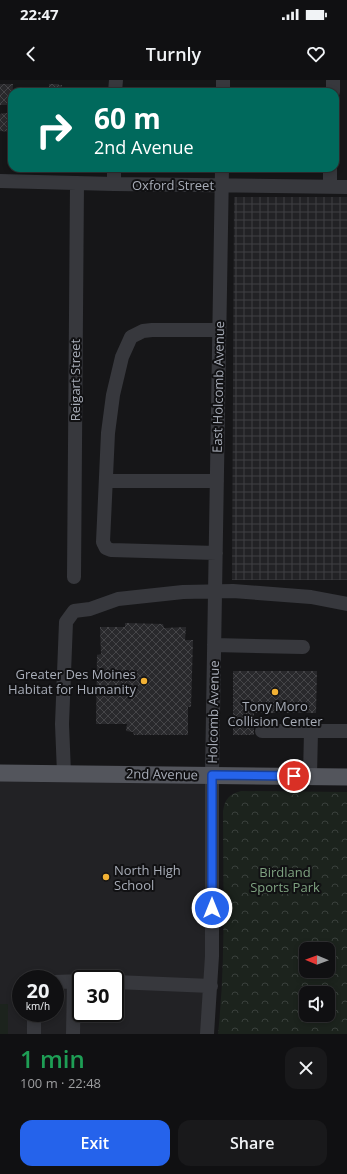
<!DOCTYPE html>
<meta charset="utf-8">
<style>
:root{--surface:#101012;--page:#19191b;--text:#f1f3f6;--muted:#9c9d9f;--line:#303032;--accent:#2563eb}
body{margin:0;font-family:"Open Sans",sans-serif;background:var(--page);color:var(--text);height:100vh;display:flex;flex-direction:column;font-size:15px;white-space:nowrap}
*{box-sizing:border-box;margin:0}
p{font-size:13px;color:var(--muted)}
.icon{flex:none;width:22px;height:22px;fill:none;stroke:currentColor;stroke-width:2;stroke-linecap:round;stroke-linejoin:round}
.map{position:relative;height:954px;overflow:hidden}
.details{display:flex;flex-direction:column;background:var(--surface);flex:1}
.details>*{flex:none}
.top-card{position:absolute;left:8px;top:8px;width:331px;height:84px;border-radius:12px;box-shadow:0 2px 6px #0003,0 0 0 1px var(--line);background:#00695c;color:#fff;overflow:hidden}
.needle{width:26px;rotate:271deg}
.controls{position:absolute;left:299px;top:862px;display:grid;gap:8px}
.controls a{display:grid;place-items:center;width:36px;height:36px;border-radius:8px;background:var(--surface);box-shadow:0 2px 6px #0003,0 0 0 1px var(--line);font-size:20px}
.speed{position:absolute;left:12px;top:890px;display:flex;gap:8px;font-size:20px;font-weight:700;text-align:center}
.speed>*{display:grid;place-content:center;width:52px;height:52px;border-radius:50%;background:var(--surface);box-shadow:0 2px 6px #0003,0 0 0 1px var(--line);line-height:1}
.speed small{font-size:10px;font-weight:400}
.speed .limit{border:2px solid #111;border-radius:6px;background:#fff;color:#111}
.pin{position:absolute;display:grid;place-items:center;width:34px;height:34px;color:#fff;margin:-17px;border:2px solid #fff;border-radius:50%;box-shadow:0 1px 4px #0007}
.me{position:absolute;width:44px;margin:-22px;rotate:0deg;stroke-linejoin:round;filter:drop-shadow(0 0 3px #0008)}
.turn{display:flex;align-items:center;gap:14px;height:84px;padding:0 20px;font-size:18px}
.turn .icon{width:52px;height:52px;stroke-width:2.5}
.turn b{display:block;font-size:28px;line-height:34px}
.round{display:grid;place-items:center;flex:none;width:42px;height:42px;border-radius:12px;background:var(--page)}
.summary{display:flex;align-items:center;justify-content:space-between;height:68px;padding:0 20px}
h1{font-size:24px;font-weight:600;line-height:30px;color:#1e9e55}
.button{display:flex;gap:8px;margin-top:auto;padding:8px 20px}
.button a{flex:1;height:46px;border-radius:12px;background:var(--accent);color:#fff;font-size:16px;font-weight:600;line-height:46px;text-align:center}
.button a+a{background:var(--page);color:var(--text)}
.status{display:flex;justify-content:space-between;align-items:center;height:28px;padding:0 20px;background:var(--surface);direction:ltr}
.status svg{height:11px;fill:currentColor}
header{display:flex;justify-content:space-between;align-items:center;height:52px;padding:0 20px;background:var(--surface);font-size:18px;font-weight:600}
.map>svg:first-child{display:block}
.built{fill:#222225;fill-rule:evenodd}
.industrial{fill:url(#industrial-grid)}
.grass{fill:#1c231d}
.forest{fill:url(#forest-crowns);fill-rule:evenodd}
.building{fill:url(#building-cross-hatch)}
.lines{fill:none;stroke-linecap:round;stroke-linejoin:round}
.minor{stroke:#37383d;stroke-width:14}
.major{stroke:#53555c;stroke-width:17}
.route-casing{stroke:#184099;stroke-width:10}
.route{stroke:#2563eb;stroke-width:7}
.poi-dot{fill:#f2b134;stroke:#111113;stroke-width:1.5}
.labels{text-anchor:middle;stroke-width:4;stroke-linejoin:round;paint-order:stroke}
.street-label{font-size:13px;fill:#a8adb8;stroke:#111113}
.poi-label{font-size:13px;fill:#a8adb8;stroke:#111113;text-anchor:end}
.park-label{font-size:13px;fill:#7fa381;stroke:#111113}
</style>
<div class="status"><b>22:47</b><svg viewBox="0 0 49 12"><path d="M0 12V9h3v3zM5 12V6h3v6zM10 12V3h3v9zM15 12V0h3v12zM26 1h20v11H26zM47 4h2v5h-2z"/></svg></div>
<header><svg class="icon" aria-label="back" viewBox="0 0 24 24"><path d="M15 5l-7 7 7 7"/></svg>Turnly<svg class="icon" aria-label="heart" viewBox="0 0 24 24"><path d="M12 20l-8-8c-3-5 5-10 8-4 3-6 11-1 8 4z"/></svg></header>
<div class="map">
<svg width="347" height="954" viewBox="0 0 347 954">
<defs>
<pattern id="industrial-grid" width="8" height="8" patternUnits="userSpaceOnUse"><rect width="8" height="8" fill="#222225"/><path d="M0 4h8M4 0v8" fill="none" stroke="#3f3f43"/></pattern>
<pattern id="forest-crowns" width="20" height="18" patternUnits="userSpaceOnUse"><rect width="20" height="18" fill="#1c231d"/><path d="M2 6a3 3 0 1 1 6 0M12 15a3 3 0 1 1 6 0" fill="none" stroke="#3a403c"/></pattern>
<pattern id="building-cross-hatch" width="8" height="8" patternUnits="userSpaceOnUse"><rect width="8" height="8" fill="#29292c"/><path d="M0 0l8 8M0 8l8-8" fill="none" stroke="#454548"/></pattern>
</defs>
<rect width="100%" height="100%" fill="#161618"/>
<path class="built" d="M0,693L212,695L207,954H0ZM21,899H55V933H21ZM81,899H115V933H81Z"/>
<path class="industrial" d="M234,117H347V500H232Z"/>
<path class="grass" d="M0,924H8V954H0Z"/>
<path class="forest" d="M241,711L347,712V954H218C226,880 223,806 223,731C225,719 229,714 241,711ZM306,869H328V891H306ZM306,913H328V935H306Z"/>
<path class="building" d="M0,4H13L12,20H10V25H0Z
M49,4H59V5H62V10H77V12H49Z
M4,33H12V52L0,51V34Z
M125,543L163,544L164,548L186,547L185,560H193L191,627H188V655H134L133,652L126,651L127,644H96L97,575L101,574L100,547H125Z
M233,591H317L316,633H254V655H233Z"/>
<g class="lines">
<path class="minor" d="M115,12L116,0
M223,12V0
M333,12V0
M330,88V107
M0,101L114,104L347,107
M114,104V88
M106,401H217
M216,473L111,470L106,468L103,462L108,353L113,315L122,277L131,257L143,251L152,250H219
M74,497L77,103
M214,565L303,567
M262,651H347
M64,693L62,644L66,542L74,531L90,529L118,519L183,512L233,511L311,517L347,524
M310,696L311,651
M55,902L81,901
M115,902L211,906
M34,954V933
M73,954L74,901
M207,954L212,876V695L222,88"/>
<path class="major" d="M0,693L347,697"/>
</g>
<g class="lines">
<g class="route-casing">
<path id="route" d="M212,828V695L294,696"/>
</g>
<use href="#route" class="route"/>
</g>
<g class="poi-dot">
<circle cx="144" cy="601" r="4"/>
<circle cx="275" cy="612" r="4"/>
<circle cx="106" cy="797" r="4"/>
</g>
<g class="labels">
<g class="street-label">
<text x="173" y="110">Oxford Street</text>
<text transform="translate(75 300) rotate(-90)" y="5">Reigart Street</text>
<text transform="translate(218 307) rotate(-89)" y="5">East Holcomb Avenue</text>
<text transform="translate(213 632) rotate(-89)" y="5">Holcomb Avenue</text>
<text transform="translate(162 694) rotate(1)" y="5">2nd Avenue</text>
</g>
<g class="poi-label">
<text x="136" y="599">Greater Des Moines<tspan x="136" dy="15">Habitat for Humanity</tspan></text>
<text x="275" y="631" text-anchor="middle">Tony Moro<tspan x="275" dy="15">Collision Center</tspan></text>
<text x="114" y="795" text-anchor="start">North High<tspan x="114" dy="15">School</tspan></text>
</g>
<g class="park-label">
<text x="285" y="797">Birdland<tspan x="285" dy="15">Sports Park</tspan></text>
</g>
</g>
</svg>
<div class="controls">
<a><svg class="needle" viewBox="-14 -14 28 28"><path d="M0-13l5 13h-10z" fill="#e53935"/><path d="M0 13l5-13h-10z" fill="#9c9d9f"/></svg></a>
<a><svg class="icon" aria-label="sound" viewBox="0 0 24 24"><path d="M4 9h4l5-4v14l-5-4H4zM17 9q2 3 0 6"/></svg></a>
</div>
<div class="speed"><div>20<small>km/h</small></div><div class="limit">30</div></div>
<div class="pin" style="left:294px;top:696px;background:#d93025"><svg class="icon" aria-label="arrive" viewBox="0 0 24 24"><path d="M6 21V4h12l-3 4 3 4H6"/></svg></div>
<svg class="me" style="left:212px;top:828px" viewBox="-20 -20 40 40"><circle r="17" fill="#2563eb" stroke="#fff" stroke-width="3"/><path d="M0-11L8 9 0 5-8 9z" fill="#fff"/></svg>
<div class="top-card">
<div class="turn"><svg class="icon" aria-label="right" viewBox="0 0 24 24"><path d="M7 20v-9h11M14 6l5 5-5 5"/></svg><div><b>60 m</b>2nd Avenue</div></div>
</div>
</div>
<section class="details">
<div class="summary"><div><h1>1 min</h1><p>100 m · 22:48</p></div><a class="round"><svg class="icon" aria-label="close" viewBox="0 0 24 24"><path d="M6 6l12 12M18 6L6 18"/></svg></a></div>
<div class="button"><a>Exit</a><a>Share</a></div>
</section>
